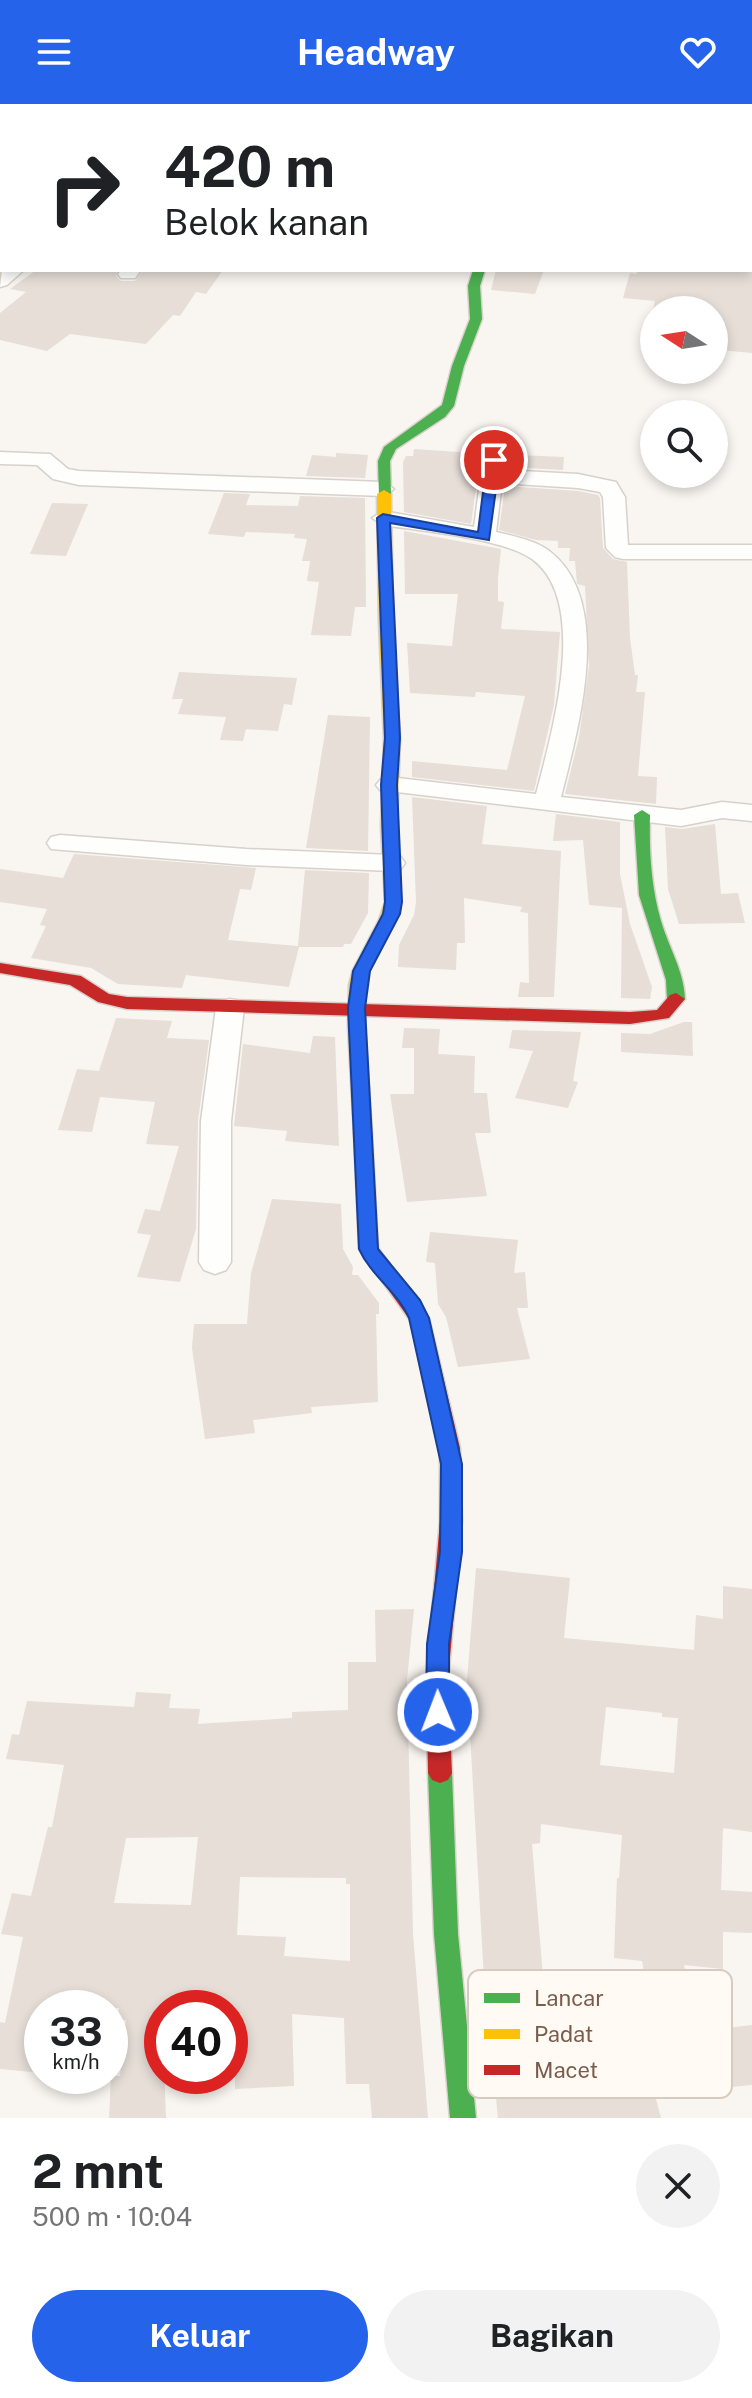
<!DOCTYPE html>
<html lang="id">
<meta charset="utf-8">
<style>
:root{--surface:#fff;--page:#f2f2f2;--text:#202124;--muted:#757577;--accent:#2563eb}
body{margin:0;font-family:"Public Sans",sans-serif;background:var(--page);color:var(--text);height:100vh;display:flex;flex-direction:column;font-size:30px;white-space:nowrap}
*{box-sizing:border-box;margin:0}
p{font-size:26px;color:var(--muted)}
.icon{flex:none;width:44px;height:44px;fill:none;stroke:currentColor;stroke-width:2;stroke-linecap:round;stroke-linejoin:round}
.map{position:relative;height:2014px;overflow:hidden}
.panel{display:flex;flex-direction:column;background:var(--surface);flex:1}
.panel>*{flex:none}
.guide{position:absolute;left:0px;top:0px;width:752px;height:168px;box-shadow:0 4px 12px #0003;background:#fff;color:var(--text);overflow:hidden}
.needle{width:52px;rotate:282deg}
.buttons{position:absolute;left:640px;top:192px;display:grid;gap:16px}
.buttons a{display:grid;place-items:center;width:88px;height:88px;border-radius:50%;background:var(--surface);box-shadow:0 4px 12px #0003;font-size:40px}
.speed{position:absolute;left:24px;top:1886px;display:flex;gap:16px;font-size:40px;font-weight:700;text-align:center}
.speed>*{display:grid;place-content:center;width:104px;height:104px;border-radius:50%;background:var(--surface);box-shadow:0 4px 12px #0003;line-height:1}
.speed small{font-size:20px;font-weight:400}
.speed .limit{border:12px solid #d22;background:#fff;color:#111}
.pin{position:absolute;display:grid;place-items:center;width:68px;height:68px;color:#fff;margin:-34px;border:4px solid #fff;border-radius:50%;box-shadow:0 2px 8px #0007}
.me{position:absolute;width:88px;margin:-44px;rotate:359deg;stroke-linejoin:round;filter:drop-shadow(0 0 6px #0008)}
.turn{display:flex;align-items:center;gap:28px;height:168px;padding:0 32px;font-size:36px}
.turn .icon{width:104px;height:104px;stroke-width:2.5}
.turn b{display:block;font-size:56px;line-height:68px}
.round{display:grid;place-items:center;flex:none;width:84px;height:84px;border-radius:42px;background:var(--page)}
.overview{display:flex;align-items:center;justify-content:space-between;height:136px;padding:0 32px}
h1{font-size:48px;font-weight:700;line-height:60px}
.button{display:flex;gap:16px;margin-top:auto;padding:16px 32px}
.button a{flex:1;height:92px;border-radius:48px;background:var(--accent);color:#fff;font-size:32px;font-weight:700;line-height:92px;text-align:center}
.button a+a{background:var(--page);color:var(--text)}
header{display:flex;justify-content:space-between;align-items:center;height:104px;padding:0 32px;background:var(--accent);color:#fff;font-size:36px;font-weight:700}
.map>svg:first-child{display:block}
.building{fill:#e6ded7;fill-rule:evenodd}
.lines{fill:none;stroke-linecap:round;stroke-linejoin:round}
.street-casing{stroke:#d7d1cb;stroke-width:3}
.fast-casing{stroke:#d9d2cb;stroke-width:3}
.slow-casing{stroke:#d9d2cb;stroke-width:3}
.jam-casing{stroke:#d9d2cb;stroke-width:3}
.street{fill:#fefefd;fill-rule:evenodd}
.fast{fill:#4caf50;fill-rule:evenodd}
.slow{fill:#ffc107;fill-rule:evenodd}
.jam{fill:#c62828;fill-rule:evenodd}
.route{fill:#2563eb;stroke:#184099;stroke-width:2}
.key{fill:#fffaf3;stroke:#d7cbc1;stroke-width:2}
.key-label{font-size:22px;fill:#7a5c4d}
</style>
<header><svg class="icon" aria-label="menu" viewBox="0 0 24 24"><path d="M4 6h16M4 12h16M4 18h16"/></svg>Headway<svg class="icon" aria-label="heart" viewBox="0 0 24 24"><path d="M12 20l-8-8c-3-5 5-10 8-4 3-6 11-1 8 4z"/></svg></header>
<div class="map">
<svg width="752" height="2014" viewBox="0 0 752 2014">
<rect width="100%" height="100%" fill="#f9f5f0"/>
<path class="building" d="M36,166H117L116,172L121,177H135L144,166H223L206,190L196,188L180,212L173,211L146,240L70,230L47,247L0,236V209L26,188L10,185Z
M496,166H544L535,190L491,186Z
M638,166H752V249L719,246L721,232H714V206H653L655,197L623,194L630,169L636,170Z
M414,345L487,350L480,356L471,420L404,408L403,358L406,352H413Z
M336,349L368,351L365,374L306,372L312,351L336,353Z
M500,350L564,353L563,366L507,363L506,353Z
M505,382L578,387L598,391L600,394L603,444L613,455L627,458L630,534L635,571H638L636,588H645L638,672L657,673L656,700L565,690L579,633L589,563L585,482L577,480L575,457H569L570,444H558V437L536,436L499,426Z
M224,389L250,390L246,401L298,402L300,392L365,394L366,503H355L351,532L311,531L319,478L307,477L310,457H302L307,435L294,434L295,430L246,428L244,433L208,430Z
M52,399L88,400L66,452L30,450Z
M404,427L501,445L498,475V497L504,498L501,525L560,528L554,601L534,687L412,673V657L507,666L525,592L476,588L475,593L410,589L407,539L452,542L458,490H405Z
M179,568L297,574L292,601L284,600L278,627L246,625L243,637L220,636L226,613L178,610L183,595H172Z
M328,611L370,613L368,747L306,744Z
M412,693L487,702L482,740L561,747L554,893H518L520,878L529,879L528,809L520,808L522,803L464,794L465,839H457L456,866L398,863L399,841L414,811L416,798Z
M556,710L620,718V770L630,820L652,883L650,895L621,894L622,804L589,801L583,736L553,737Z
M715,720L721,790L738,789L745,819L679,820L668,785L665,723L682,725Z
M74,750L256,764L251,786L240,785L228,836L298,842L305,766L369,769L368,809L351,840H344L343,843H299L289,883L186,871L182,884L118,880L91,864L31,854L46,822L40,821L47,805L0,798V765L63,774Z
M116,914L172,917L167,934L209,936L198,1017L196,1125L180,1178L137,1173L151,1131L137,1129L145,1105L160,1107L179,1042L146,1040L155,998L100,993L92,1028L58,1026L77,965L99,967Z
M684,918H692L693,952L621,948V929L650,930Z
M404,924L440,925L438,950L475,952L474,989H487L491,1029H475L487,1092L407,1098L390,990H414V944H402Z
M512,926L581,928L573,977L578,978L568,1004L515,994L533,947L509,944Z
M313,932L335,933L339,1042L285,1037L287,1027L234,1022L243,940L310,949Z
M272,1095L341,1100L343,1145L353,1163L352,1171H358L379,1199V1210H376L378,1298L311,1303L312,1309L253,1316L255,1329L205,1335L192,1244L194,1220H247L251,1169Z
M430,1128L518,1136L514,1169L525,1168L528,1204H517L530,1255L458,1263L446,1213L438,1200L435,1159L426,1158Z
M476,1464L570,1474L564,1534L694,1546L696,1511L723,1515V1482L752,1485V1728L723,1724L721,1786L752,1788V1829L723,1828V1865L684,1861L699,1937L642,1942L661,2014H498L489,1923L533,1922L540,1972L604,1966L592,1907L650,1899L642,1857L614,1854L617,1774H619L622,1731L541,1720L540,1739L532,1740L543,1873L484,1875L467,1576ZM606,1603L662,1609V1613L678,1614L674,1669L600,1661Z
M414,1505L407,1576L413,1830L428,2014H372L369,1980H346L344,1914L292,1910L294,1982L235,1985L234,1904H162L166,2014H109L111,1972H120L126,1916L118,1915L119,1904H42V1969L0,1965V1918L5,1919L23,1833L1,1830L12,1789L31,1792L48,1723H52L64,1661L6,1655L12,1630L19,1631L27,1597L134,1603L136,1588L171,1590L169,1604L200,1605L198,1620L292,1614V1608L348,1606V1558H376L375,1506ZM198,1733L191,1801L114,1799L126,1734ZM240,1773L346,1774V1780H350V1857L284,1852L286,1833L237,1831Z
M752,1921V1981L721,1984L708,1926Z"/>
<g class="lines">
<g class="street-casing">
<path id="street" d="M750,147H752V159H750Z
M2,166H24L7,181L0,183Z
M121,166H141L135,174H121L118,170Z
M0,348L50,350L68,365L79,367L383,378L394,385L383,392L79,381L53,375L37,361L0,360Z
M494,350L505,356L504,366L578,370L616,378L625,393L628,441H752V455H623L615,453L606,444L603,393L600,388L578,384L502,379L496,428C513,432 534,436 548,446C616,496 578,625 561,693L681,706L722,698L752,701V717L722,714L681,722L380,686L376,681L380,676L389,673L536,690C551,632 591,498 532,455C502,434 421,427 383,421L372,414L383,407L474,423L483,356Z
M60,731L246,745L392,751L401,753L405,759L401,765L392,767L246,761L51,745L47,739L51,733Z
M230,895L240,897L244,904L231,1017V1158L226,1166L215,1170L204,1166L199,1158L201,1017L216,904L220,897Z"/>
</g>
<g class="fast-casing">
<path id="fast" d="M473,166H485L480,182L482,215L464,262L454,302L445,313L396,345L390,357L391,390L379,393L378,357L384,343L442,301L452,262L470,215L468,182Z
M642,706L650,711C649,747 651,783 661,817C669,844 684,867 685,895L676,901L667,895L666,876L639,791L634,711Z
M440,1659L448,1662L452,1669L458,1830L476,2014H450L434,1830L428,1669L432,1662Z"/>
</g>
<g class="slow-casing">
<path id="slow" d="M384,386L391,390L393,520L400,634L397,722L401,798L396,816L369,866L366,881L365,923L372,1030L363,1036L354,1030L348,923L349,881L353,866L379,816L385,798L381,722L384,634L379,520L377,390Z"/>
</g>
<g class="jam-casing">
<path id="jam" d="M0,859L81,872L109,890L127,893L630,908L657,906L670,891L676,889L685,895L669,914L630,920L127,905L98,898L70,881L0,869Z
M363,1024L372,1030L378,1144L429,1214L460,1344L462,1417L448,1576L452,1669L448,1676L440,1679L432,1676L428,1669L426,1576L440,1417V1344L410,1216L359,1145L354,1030Z"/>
</g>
<use href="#street" class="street"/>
<use href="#fast" class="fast"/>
<use href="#slow" class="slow"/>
<use href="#jam" class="jam"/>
</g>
<path class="route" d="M494,352L500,356L489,436L390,419L400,634L397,681L402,798L400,810L370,867L365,904L378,1145L420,1196L429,1214L462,1360V1448L449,1540V1608L446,1615L438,1618L430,1615L426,1608L427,1540L440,1448L441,1360L409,1214C398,1188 371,1172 359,1145L348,904L353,867L383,810L385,798L381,681L385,634L377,414L383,410L478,428L487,356Z"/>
<rect x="468" y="1866" width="264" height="128" rx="12" class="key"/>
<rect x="484" y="1889" width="36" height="10" fill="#4caf50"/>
<rect x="484" y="1925" width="36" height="10" fill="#ffc107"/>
<rect x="484" y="1961" width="36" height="10" fill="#c62828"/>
<g class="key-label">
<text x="534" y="1902">Lancar</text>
<text x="534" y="1938">Padat</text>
<text x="534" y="1974">Macet</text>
</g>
</svg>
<div class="buttons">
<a><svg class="needle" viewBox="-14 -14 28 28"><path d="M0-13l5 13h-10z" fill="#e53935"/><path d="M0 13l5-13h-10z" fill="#757577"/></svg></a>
<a><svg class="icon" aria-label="search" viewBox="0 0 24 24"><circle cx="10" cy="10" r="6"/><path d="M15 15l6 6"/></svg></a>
</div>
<div class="speed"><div>33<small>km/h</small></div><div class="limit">40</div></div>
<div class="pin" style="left:494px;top:356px;background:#d93025"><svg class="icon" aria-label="arrive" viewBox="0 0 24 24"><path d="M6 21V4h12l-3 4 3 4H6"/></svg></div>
<svg class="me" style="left:438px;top:1608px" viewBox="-20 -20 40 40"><circle r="17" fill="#2563eb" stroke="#fff" stroke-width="3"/><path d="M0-11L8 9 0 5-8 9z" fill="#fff"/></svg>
<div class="guide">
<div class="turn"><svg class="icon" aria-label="right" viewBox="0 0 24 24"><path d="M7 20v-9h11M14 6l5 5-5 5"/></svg><div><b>420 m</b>Belok kanan</div></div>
</div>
</div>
<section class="panel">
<div class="overview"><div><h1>2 mnt</h1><p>500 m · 10:04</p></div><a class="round"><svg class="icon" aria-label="close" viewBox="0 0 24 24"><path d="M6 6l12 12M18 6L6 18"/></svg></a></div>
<div class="button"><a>Keluar</a><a>Bagikan</a></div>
</section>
